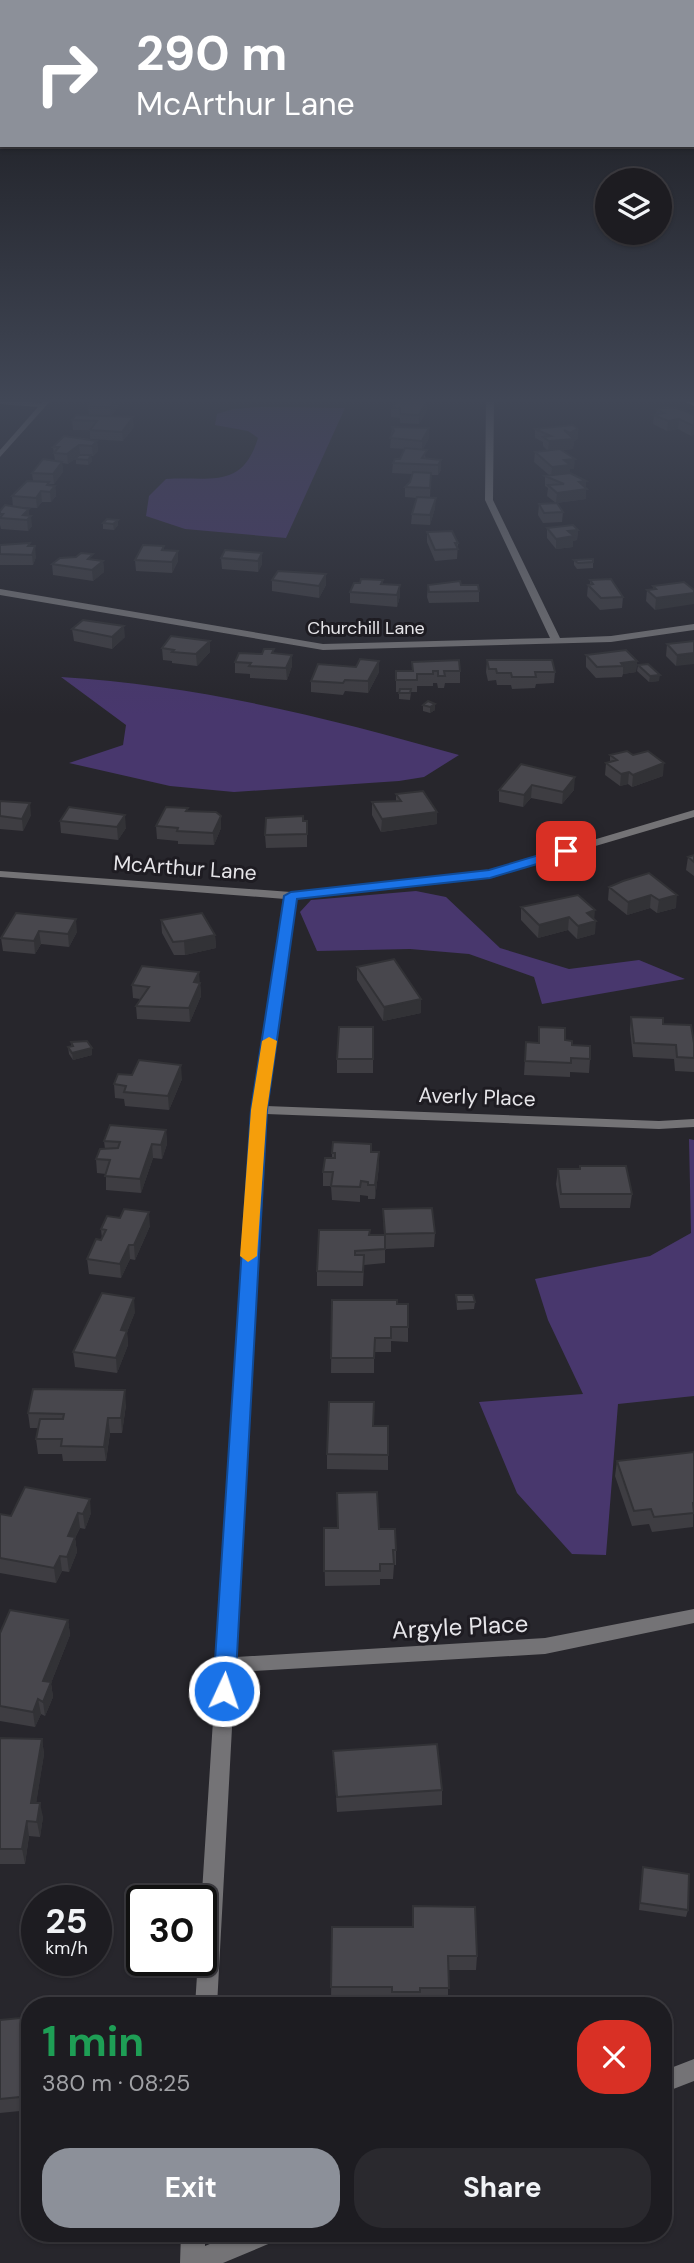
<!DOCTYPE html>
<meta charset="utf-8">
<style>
:root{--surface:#1d1c21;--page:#2a292e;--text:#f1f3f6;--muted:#a0a1a5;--line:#3b3a3f;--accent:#8c9099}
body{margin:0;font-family:"DM Sans",sans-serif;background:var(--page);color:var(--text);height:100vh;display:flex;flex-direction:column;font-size:26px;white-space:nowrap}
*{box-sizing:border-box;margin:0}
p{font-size:23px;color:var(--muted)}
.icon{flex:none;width:38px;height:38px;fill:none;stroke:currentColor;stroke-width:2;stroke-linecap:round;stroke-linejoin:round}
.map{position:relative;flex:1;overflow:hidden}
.drawer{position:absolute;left:21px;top:1997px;width:651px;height:245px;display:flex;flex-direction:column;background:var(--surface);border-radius:28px;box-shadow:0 2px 5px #0004,0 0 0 2px var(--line)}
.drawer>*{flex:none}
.guide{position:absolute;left:0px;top:0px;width:695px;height:147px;box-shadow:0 2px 5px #0004,0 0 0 2px var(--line);background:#8c9099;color:#fff;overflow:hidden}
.tools{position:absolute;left:595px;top:168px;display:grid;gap:14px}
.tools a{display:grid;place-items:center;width:77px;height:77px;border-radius:50%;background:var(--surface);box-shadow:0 2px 5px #0004,0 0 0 2px var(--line);font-size:35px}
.speed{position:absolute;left:21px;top:1885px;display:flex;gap:14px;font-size:35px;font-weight:700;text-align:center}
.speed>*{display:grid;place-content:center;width:91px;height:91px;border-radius:50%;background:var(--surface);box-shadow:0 2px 5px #0004,0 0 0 2px var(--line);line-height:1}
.speed small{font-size:18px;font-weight:400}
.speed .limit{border:4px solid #111;border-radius:10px;background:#fff;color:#111}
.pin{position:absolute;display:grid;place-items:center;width:60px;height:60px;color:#fff;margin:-30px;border-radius:14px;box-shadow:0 4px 10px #0006}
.me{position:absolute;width:77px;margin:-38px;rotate:3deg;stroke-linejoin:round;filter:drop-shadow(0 0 5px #0008)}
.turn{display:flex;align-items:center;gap:24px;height:147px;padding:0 21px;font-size:32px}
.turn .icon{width:91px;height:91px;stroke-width:2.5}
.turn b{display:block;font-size:49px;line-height:60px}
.round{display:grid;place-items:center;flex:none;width:74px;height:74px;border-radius:28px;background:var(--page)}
.overview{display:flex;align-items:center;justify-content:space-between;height:119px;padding:0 21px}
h1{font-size:42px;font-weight:700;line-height:52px;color:#1e9e55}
.cta{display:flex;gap:14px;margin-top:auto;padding:14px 21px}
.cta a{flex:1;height:80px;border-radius:28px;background:var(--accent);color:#fff;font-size:28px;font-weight:700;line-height:80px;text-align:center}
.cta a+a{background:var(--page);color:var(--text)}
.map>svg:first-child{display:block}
.green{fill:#48376d}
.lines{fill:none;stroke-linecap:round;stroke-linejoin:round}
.street{fill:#747376;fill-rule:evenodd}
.secondary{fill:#a09fa4;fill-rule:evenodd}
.wall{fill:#3e3d42}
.shaded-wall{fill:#323236}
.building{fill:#48474d;stroke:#323236;stroke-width:2}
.route{fill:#1a73e8;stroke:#114b97;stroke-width:2}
.slow{fill:#f59e0b}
.labels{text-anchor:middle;stroke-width:6;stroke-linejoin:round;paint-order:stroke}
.far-street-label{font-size:18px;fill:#e6e5e9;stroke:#1e1c22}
.street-label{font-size:21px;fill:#e6e5e9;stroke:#1e1c22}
.near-street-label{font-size:24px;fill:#e6e5e9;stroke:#1e1c22}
</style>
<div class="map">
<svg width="694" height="2263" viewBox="0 0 694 2263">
<rect width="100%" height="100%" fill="#27262c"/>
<path class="green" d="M260,407L345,408L286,538L185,529L146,516L149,496L166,479C211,476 242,490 258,438L248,431L215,425L217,414L233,409Z
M61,677C197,685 329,718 459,755L424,777L399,781L234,792L170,786L69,763L123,745L126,725Z
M416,891L446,897L500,948L569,969L639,960L685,979L542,1004L534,977L469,954L410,949L317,951L300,912L311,900Z
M689,1139L694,1140V1396L618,1404L606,1555L572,1554L517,1493L479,1402L583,1394L548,1320L535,1279L650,1256L691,1233Z"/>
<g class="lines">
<path class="street" d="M46,398H53L0,457V450L38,407L0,404V400L42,403Z
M486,398H494L493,500L560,638L611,636L694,624V630L611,642L323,650L0,595V589L323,644L550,638L485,500Z
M694,810V817L490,877L296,899L266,1106L659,1121L694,1119V1127L659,1129L266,1114L236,1657L545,1638L694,1609V1623L545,1654L235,1672L217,2006H195L198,1960H201V1908L252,1110L285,899L0,877V871L291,892L489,871Z
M694,2059V2081L663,2093V2071Z
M181,2233H205V2246L236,2233H276L273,2242L223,2263H180Z"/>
<path class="secondary" d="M679,398H688L694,401V406Z"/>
</g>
<path class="wall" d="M94,398H119V405L111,416L134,427L123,441L90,439V430H73L72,420L89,416L88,406Z
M417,398H439L424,401H427V411L419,424L400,423V418L391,417V408L421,401Z
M657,409L694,415L691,436L678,429L667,431L653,424L654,415L656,414Z
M573,425L578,439L574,441L573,449L561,450L574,469H570L569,473L586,488V499L556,503L547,496L548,488L545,486V476L549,475L534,462L535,452L547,450L543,446V442L535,438V429Z
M392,427L429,428V438L423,449L426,459L441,460V470L438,475H431L430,498L435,508L430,525L411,524L412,514L417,498L405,497V487L410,482L412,474L392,473L393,463L400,459L405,449L390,448Z
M97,441L98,451L93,456H91L92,461L88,465L76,464V458L68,464L62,463L63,472L54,484H49V485L55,486L56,496L51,502H42L37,508L14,507L29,516L32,526L28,531L1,529L0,525V511L13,507L12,496L33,481L32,473L55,461L53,447Z
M539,504L563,512L562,522L543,523L538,515Z
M103,523L118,525L114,530L103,529Z
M547,528L578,530L577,540L573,541V547L556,549L547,538Z
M427,532L458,543L457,559L435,561L427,542Z
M30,543V546L36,557L33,565H0V545Z
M164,546V550L178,561L172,573L136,571L135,560Z
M262,553V564L258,572L222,569L221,558Z
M93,559L103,561L104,572L93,581L53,575L52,564Z
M593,559V568L577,569L574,565V560Z
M326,574V585L319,598L272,591V580Z
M383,580V584L400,596L397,607L350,603V592L360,583Z
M590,580L623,597L622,608L600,610L587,596L588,585H590Z
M428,585H461L479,591V602L429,603L427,597Z
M653,586L694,590L655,610L646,601L647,590H653Z
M72,629L125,637L112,649L74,641Z
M210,641V652L197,666L172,663V661L163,660L162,648Z
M694,641L676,666L666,656L667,644Z
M274,653L292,666L287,680L250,678V674L235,673V662L262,654Z
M586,655L637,661L636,672L623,674L622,677L596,678L586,667Z
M487,660L555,672L554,683L536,684L535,688L512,689L511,685H497L496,680L488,681L486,672Z
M412,662L460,671V683H445L444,688H438L437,683H433V686H417V692H411L410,700L399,699V692H396V671H412Z
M638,665L659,681L649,682L637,671Z
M379,672L368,693L345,691L343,695L311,692V681Z
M435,704V710L430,713L423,711V705Z
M610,755L663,776L632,787L628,784L620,786L605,775L606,763L610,762Z
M521,764L574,790L562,804L531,798L523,807L499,802V790Z
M396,794L437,812V824L381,832L372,815V802L396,801Z
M0,801L31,815L23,831L0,829Z
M188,811L221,828L214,845L178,844V841L157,839L156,826Z
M60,821L126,828L118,840L61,833Z
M303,821H307V847L266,848L265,835Z
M694,855V876L686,870L688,857Z
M649,873L676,908L657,913L650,908L627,915L608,900L609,887Z
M521,907L594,919L595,934L577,939L568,930L538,938L521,920Z
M16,913L77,932L69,947L41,944L35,954L3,951L1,938Z
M161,920L215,935L216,948L185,955H174L162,933Z
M357,967L421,999V1013L383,1021L357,980Z
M200,982L201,996L190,1022L137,1019L136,1006L140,999L133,998L132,985Z
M631,1017L663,1024L694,1043V1072L675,1071L674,1059L633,1057L630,1030Z
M373,1027V1073H337V1059Z
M565,1040L590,1059L589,1073L570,1072V1077L524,1075L526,1042L538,1043Z
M71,1042L92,1055L73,1060L69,1054L68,1047L71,1046Z
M182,1079L169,1110L125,1106L124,1099L115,1098L114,1084Z
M166,1130L167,1144L162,1159L153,1158L141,1193L106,1190V1174L97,1173L96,1159L105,1149L104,1141Z
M371,1152H379V1166L375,1199H368V1196L360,1195V1202L332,1200L331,1186H323V1172L332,1158V1153Z
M580,1166L632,1194L630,1208H560L556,1184L558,1169H580Z
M383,1209L435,1233L434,1247L385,1249V1263L364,1265L363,1286H317V1271L369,1235H384Z
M150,1226L135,1260L130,1259L121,1278L89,1274L87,1259L102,1239L101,1229Z
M456,1295L475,1302L474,1309L457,1310Z
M332,1300L397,1304L408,1327V1342L391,1341V1352H374V1373H331Z
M135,1312L127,1332L128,1345L117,1373L75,1367L73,1352Z
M126,1405L122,1433H110L106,1461H63L62,1454H38L36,1439L38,1428H30L28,1413Z
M374,1426H388V1470L327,1469V1454Z
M694,1452L693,1527L652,1532L649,1524L632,1526L615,1476L617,1461Z
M25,1487L91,1513L85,1529L80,1528L75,1538L77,1552L69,1572L62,1571L56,1583L0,1573V1514L11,1516Z
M324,1528L379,1529L396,1550V1565H394L393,1579H380V1585L325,1586Z
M68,1620L70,1635L51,1683L53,1697L45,1716L41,1714L35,1727L0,1721V1633Z
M0,1738L42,1739L44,1754L36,1803L43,1817L40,1837L29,1836L25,1864H0Z
M333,1751L442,1790V1805L337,1812Z
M643,1867L688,1910L686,1917L639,1910Z
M413,1906L477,1956L476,1970H448V2002H419V2006H392V2001H331L332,1927H413Z
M30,2017V2110L0,2113V2020Z"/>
<path class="shaded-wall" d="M117,398H119V405L111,417L110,407Z
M422,398H439L422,402Z
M536,398H581V400L536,403Z
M427,401V411L419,424V415Z
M133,417L134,427L123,441L122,432Z
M679,419L678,429L667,431L668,421Z
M692,426H694V435L691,436Z
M429,428V438L422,451V441Z
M578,429V439L574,441L573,449L548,451L549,441L570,439V433Z
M97,441L98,451L93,456L92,446Z
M79,445L80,455L68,464L67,454Z
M91,455L92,461L88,465V460Z
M575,459L574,469H570L569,475L551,477L552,467L564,460Z
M441,460V470L438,475V465Z
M62,462L63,472L54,484L53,474Z
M586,481V499L556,503L557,493L579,482Z
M55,486L56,496L51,502L50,492Z
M41,491L42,502L37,508L36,498Z
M436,498L435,508L430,525V515Z
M29,509V518L31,516L32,526L28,531L27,520L23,515Z
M118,520V525L114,530L113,524Z
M578,530L577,540L573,541V547L556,549V539L568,531Z
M35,546L36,557L33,565L32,555Z
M178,551V561L172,573V562Z
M262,553V564L258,572V561Z
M103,561L104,572L93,581L92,570Z
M326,574V585L319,598V586Z
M400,585V596L397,607V595Z
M694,593V604L655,610L656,598Z
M124,626L125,637L112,649V637Z
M210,641V652L197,666L196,654Z
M694,653V664L676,666L677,655Z
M292,655V666L287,680L286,668Z
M379,661V672L368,693V681Z
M637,661L636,672L623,674V666L621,663Z
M660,675L659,681L649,682L650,676Z
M435,704V710L430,713V707Z
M664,763L663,776L632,787L633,775Z
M629,772L628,784L620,786L621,774Z
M575,777L574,790L562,804L563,792Z
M532,785L531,798L523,807L524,795Z
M30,803L31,815L23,831L22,819Z
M437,812V824L381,832L382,819Z
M125,815L126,828L118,840L117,827Z
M221,816V828L214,845L213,833Z
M651,895L650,908L627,915L628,902Z
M677,895L676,908L657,913L659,900Z
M595,910L594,922L596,921L595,934L577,939L578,926L587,913Z
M569,917L568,930L538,938L539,925Z
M76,919L77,932L69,947L68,934Z
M39,931L41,944L35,954L34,941Z
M215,935L216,948L185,955L184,941Z
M199,972L201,996L190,1022L189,1008L194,982Z
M421,999V1013L383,1021L384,1007Z
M92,1048V1055L73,1060L72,1053Z
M181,1065L182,1079L169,1110L168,1096Z
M166,1130L167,1144L162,1159L161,1145Z
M152,1144L153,1158L141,1193L140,1179Z
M379,1152V1166L375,1199V1185Z
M149,1212L150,1226L135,1260L134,1245Z
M129,1245L130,1259L121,1278L120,1264Z
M134,1298L135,1312L127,1332L128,1345L117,1373L116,1358L121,1330Z
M125,1390L126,1405L122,1433L121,1418Z
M108,1418L110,1433L106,1461L104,1447Z
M90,1499L91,1513L85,1529L83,1514Z
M78,1513L80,1528L75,1538L77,1552L69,1572L67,1557L68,1536Z
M60,1556L62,1571L56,1583L54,1568Z
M68,1620L70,1635L51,1683L53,1697L45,1716L43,1702V1681Z
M38,1699L41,1714L35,1727L33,1712Z
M42,1739L44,1754L34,1817L31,1803Z
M40,1803L43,1817L40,1837L37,1822Z
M27,1821L29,1836L25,1864L22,1849Z"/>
<path class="building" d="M94,398H117L110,407L88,406Z
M399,400L427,401L419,415L400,414V408H391Z
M671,407L683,410L694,415V426L679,419L668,421L654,415L664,413L657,409Z
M76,415L133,417L122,432L90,430L97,421L72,420Z
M573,425L578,429L570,433L564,430L574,439L549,441L543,437L551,436L535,429Z
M392,427L429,428L422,441L390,438L394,431Z
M64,436L97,441L92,446L79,445L67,454L54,453L59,447H53Z
M405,448L427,450L422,458L441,460L438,465L393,463L395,459H400Z
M560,449L575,459L564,460L570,465L552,467L535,452Z
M79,455H91L88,460L75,459Z
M43,459L62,462L53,474L32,473Z
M413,472L431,473L430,488L405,487L410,482Z
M570,473L586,481L579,482L587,489L557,493L548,485L564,484L545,476Z
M27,481L49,482L47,485L55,486L50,492L41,491L36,498L12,496Z
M417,497L436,498L430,515L412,514Z
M557,503L563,512L544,513L539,504Z
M5,505L29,509L23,515L31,516L27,520L0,518L3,514H0V511Z
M107,519L118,520L113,524L103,523Z
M573,525L578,530L568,531L574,536L556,539L547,528Z
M452,531L458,543H455L458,549L435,550L427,532Z
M30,543L28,546H35L32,555L0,554V545Z
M143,545L164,546L162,550L178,551L172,562L135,560Z
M225,550L262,553L258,561L221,558Z
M81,553L93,554L88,559L103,561L92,570L52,564L60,558L76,557Z
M593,559V562L578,563L574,560Z
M278,571L326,574L319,586L272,580Z
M361,579L383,580L381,584L400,585L397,595L350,592L354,583H360Z
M611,579L623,597L601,598L588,585L593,584L590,580Z
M460,581L461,585H478L479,591L429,592L428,585Z
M684,582L694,590V593L656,598L647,590L656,589L653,586Z
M83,620L124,626L112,637L72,629Z
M171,636L210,641L196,654L172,652L174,650L162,648Z
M694,641V653L677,655L667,644Z
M264,649H274L272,653L292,655L286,668L249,666L251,663L235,662L239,653L262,654Z
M626,650L637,661L621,663L623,666L597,667L586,655Z
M360,659L379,661L368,681L345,680L343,683L311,681L318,664L356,667Z
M459,660L460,671H444L445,676H438V671H433V674H417V680H396V671H413L412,662Z
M487,660H552L555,672H535L536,677H512L511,673H497L496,669H489Z
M648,664L660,675L650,676L638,665Z
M400,689H411L410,693H399Z
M428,701L435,704L430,707L423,705Z
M627,751L633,755L648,751L664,763L633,775L629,772L621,774L606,763L617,760L610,755Z
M521,764L575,777L563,792L532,785L524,795L499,790Z
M423,791L437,812L382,819L372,802L401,801L396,794Z
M0,801L30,803L22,819L0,816Z
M69,807L125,815L117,827L60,821Z
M166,807L188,808L186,811L216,812L221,816L213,833L177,831L178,828L156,826Z
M303,816V821H307V834L265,835L266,818Z
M694,855V862L688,857Z
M649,873L677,895L659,900L651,895L628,902L609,887L623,881Z
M578,895L595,910L587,913L596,921L578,926L569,917L539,925L521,907Z
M16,913L76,919L68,934L39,931L34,941L1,938Z
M202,913L215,935L184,941L173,942L161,920Z
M394,959L421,999L384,1007L357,967Z
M142,966L199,972L194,982L200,983L189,1008L136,1006L149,987L132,985Z
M631,1017L663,1018V1024L691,1025L694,1043V1058L677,1057L676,1045L634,1043Z
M339,1027H373V1059H337Z
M539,1027L565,1028V1040L572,1041V1045L590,1046V1059L571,1058V1063L525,1061L526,1042L539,1043Z
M87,1041L92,1048L72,1053L68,1047L73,1046L71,1042Z
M139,1060L181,1065L168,1096L124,1092L126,1086L114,1084L118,1074L132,1075Z
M110,1125L166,1130L161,1145L152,1144L140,1179L105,1176L110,1160L96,1159L100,1149L118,1148L120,1142L104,1141Z
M333,1142L371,1144V1152H379L375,1185H368V1182L361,1181L360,1187L331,1186L333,1172H323L325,1158H335V1153H332Z
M580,1166H626L632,1194H561L558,1169H580Z
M432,1208L435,1233L385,1234L383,1209Z
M124,1209L149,1212L134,1245H129L120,1264L87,1259L96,1239L101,1240L106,1230L101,1229L107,1216L120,1218Z
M319,1230H370L369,1235H385V1249L355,1251V1255H364L363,1272L317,1271Z
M102,1293L134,1298L121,1330L127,1331L116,1358L73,1352Z
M456,1295H473L475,1302H457Z
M332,1300H397V1304H408V1327H391V1338H375L374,1358H331Z
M33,1389L125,1390L121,1418H108L104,1447L61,1446L62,1439H36L40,1419H63L64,1414L28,1413Z
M329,1402H374L373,1426H388V1455L327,1454Z
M694,1452V1503H693L694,1513L654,1517L651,1509L634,1511L617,1461Z
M25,1487L90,1499L83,1514L78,1513L68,1536L75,1537L67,1557L60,1556L54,1568L0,1558V1514L11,1516Z
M377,1492L379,1529H395L396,1550H393L394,1564H380V1571H324V1528H338L337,1493Z
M10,1610L68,1620L43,1681L51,1682L43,1702L38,1699L33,1712L0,1706V1633Z
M0,1738L42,1739L31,1803H40L37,1822L27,1821L22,1849H0Z
M437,1744L442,1790L337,1797L333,1751Z
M643,1867L689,1874L688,1910L640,1903Z
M413,1906L475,1907L477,1956H448L449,1988H420V1992H392V1987H331L332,1927H413Z
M30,2017V2096L0,2099V2020Z"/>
<linearGradient id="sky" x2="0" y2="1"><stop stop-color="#151518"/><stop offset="0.56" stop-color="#414756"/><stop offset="1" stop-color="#414756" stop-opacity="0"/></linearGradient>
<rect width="694" height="715" fill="url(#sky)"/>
<path class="route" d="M566,847L571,848V854L490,878L297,899L267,1110L235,1691L232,1697L224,1700L217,1697L213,1691L251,1110L284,896L291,892L489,870Z"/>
<path class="slow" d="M269,1037L277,1041L267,1110L257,1256L248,1262L240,1256L251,1110L262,1041Z"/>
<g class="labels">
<g class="far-street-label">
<text x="366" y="634">Churchill Lane</text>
</g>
<g class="street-label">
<text transform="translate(185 868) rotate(4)" y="7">McArthur Lane</text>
<text transform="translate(477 1097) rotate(2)" y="7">Averly Place</text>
</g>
<g class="near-street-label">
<text transform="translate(460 1627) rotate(-3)" y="8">Argyle Place</text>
</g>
</g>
</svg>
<div class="tools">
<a><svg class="icon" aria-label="layers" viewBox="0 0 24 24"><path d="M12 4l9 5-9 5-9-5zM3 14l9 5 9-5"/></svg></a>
</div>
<div class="speed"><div>25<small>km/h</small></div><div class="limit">30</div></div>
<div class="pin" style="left:566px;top:851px;background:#d93025"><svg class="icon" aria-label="arrive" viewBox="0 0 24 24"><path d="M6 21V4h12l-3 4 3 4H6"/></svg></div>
<svg class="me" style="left:224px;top:1691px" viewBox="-20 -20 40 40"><circle r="17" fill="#1a73e8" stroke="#fff" stroke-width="3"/><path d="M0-11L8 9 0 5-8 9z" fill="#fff"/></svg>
<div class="guide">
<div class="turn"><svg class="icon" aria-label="right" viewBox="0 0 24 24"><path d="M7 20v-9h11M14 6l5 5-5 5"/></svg><div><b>290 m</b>McArthur Lane</div></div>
</div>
<section class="drawer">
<div class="overview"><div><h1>1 min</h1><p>380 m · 08:25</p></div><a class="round" style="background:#d93025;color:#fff"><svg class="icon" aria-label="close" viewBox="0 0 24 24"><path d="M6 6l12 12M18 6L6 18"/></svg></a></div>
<div class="cta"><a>Exit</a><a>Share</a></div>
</section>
</div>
